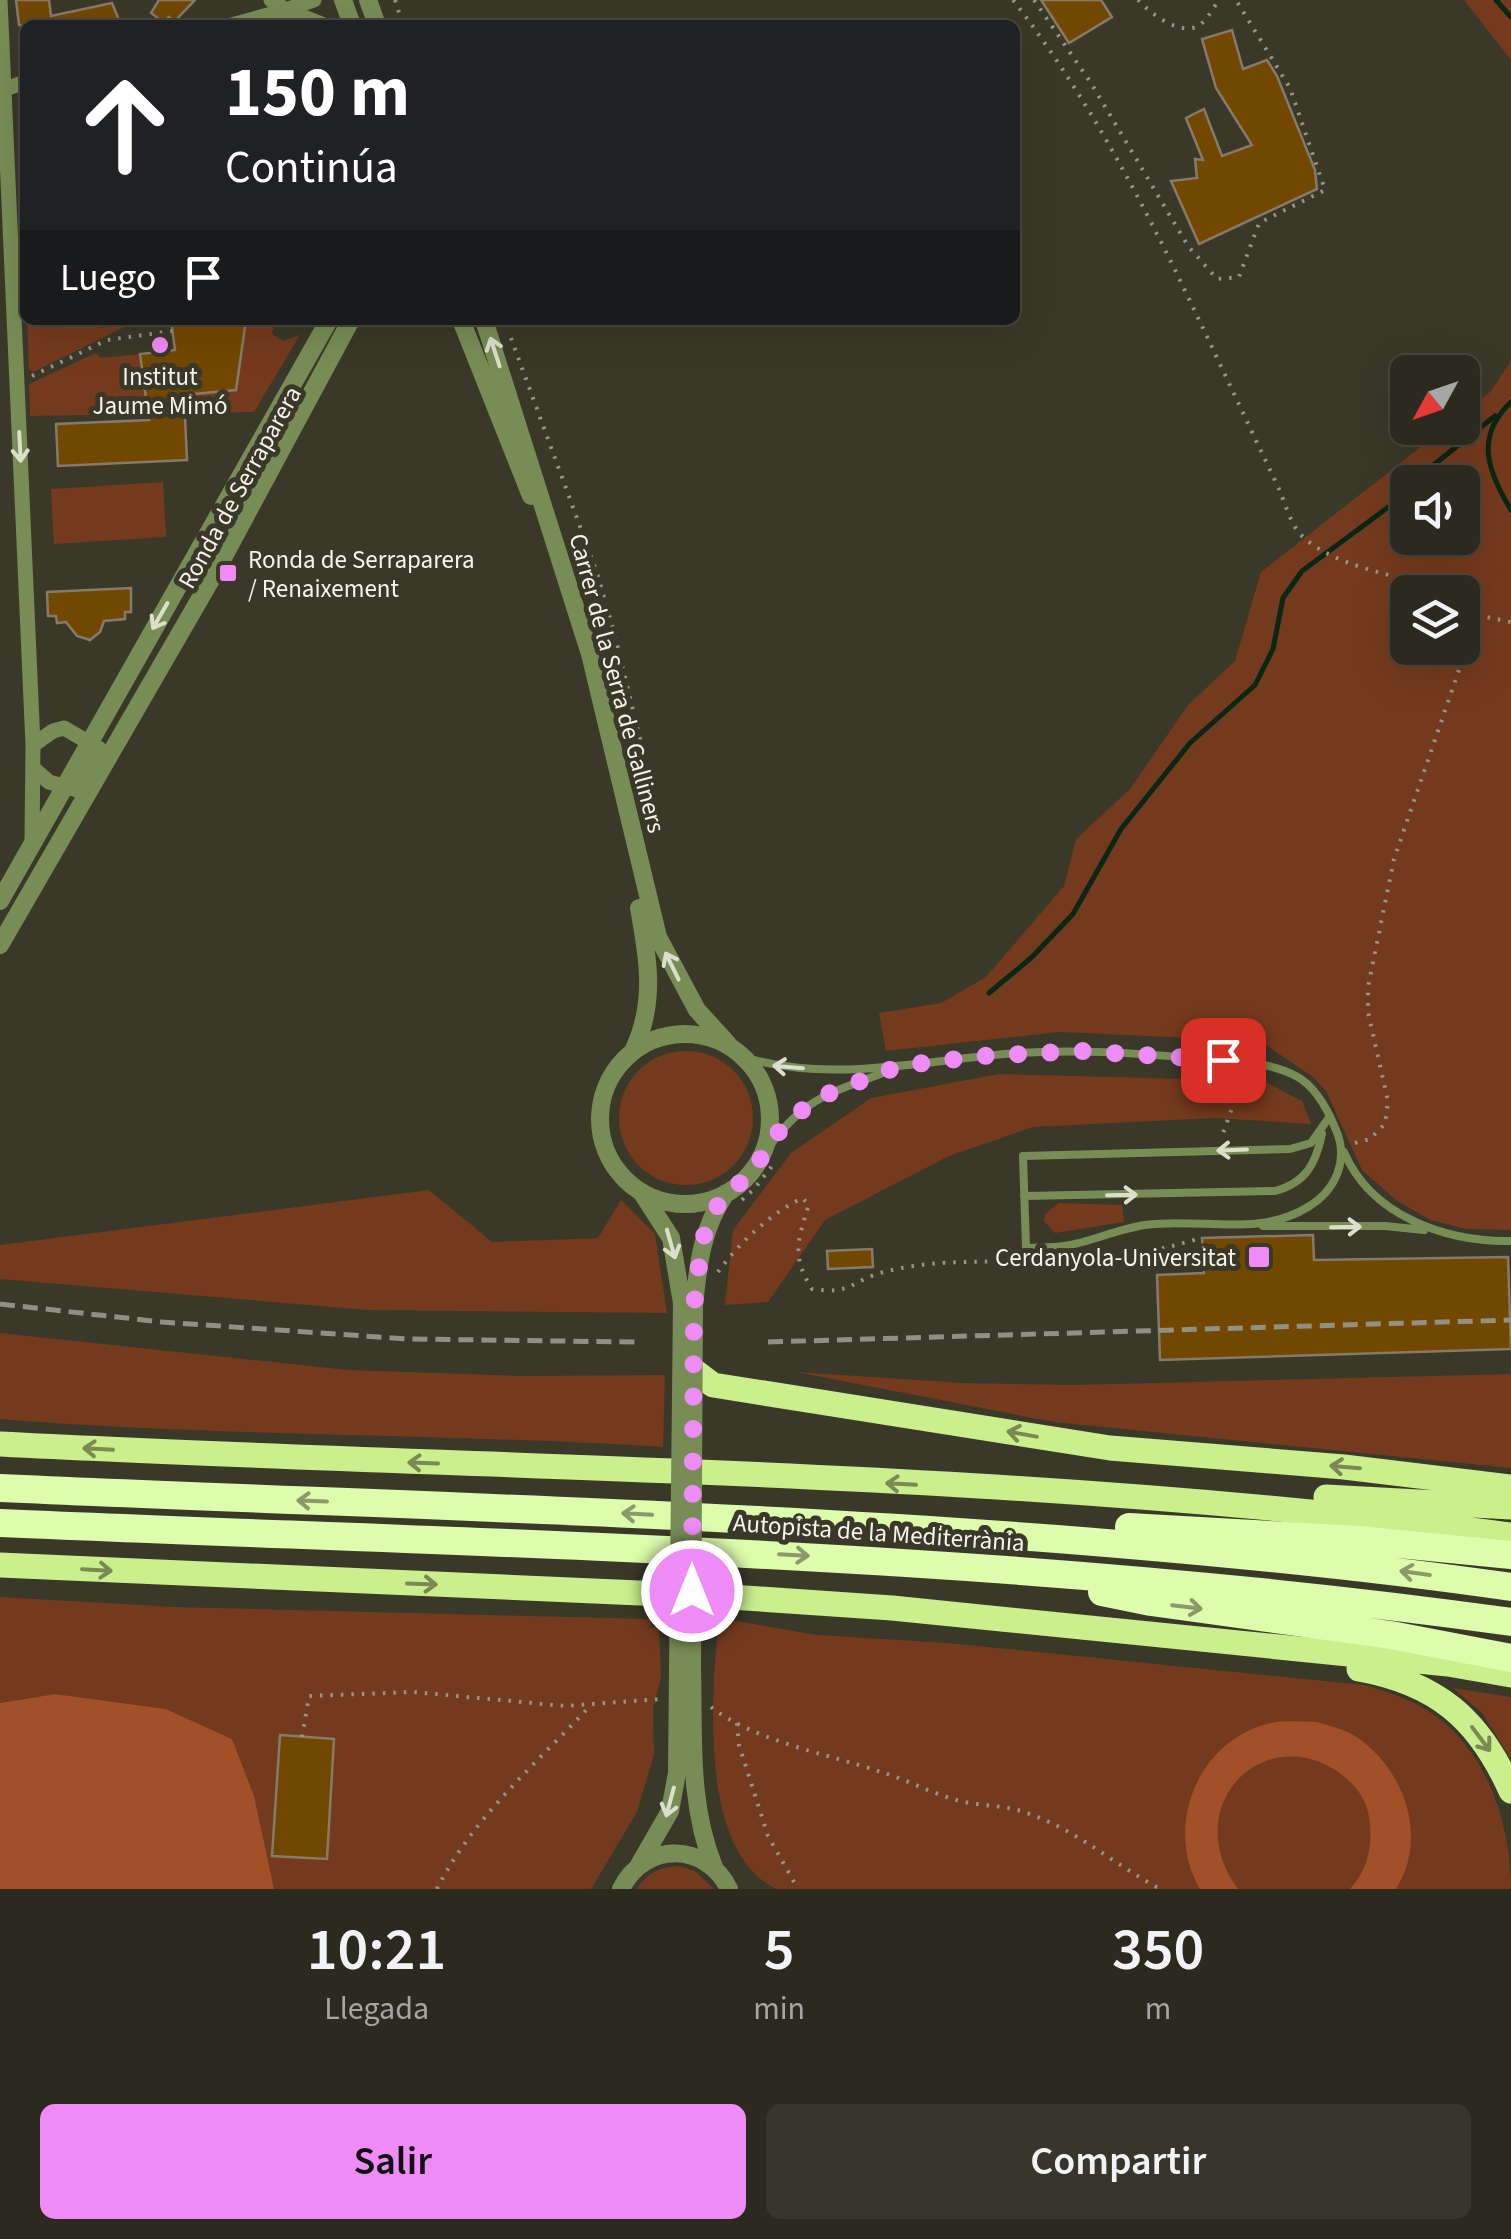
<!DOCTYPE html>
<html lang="es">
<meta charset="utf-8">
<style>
:root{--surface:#2c2a1e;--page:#38362b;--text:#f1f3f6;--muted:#a6a7a4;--line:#48463c;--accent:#ef8bf7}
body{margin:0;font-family:"Source Sans 3",sans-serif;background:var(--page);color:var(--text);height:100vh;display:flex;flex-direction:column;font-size:38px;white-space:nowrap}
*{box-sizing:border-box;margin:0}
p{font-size:32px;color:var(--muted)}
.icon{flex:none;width:55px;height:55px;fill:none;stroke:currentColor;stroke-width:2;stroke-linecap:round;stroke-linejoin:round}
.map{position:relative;height:1889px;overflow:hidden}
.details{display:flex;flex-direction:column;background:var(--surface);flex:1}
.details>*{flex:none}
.top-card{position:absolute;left:20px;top:20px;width:1000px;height:305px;border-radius:15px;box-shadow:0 10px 40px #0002,0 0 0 2px var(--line);background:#202124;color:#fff;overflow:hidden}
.needle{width:65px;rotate:230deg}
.tools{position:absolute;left:1390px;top:355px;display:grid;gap:20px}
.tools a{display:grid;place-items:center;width:90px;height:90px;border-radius:15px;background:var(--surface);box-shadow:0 10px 40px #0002,0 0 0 2px var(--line);font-size:50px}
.pin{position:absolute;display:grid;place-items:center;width:85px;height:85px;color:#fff;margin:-42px;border-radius:20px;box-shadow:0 5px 15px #0006}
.me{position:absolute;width:110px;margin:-55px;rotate:0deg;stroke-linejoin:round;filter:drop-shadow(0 0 8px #0008)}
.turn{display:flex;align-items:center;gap:35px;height:210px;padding:0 40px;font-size:45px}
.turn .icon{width:130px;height:130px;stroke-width:2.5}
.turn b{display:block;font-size:70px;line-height:85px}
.then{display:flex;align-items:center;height:95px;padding:0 40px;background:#0003;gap:20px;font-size:38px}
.eta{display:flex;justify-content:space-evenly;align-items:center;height:170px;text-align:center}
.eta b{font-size:60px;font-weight:600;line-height:70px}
.button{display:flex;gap:20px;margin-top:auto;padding:20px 40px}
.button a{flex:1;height:115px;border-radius:15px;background:var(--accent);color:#111;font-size:40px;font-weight:600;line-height:115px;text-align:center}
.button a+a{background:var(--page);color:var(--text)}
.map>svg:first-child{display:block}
.green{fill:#743a1d;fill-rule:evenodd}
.forest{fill:#a15028}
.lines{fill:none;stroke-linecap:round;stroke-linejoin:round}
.stream{stroke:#0a2614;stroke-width:5}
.building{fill:#724800;stroke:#867a6b;stroke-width:2.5}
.path{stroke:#979588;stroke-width:4;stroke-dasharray:2.5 8;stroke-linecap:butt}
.service{stroke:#788d56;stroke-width:8}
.minor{stroke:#788d56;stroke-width:15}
.tertiary{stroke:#788d56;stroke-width:18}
.trunk{stroke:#caef8c;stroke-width:25}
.motorway{stroke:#ddfcac;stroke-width:28}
.rail{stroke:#929083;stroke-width:5;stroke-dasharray:15 8;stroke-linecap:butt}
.tertiary-bridge{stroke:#788d56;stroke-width:18}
.oneway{stroke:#dcdfcc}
.oneway2{stroke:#7b8a55}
.oneway3{stroke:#8c9a6a}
.route{stroke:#ef8bf7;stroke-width:18;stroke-dasharray:0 32.4}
.poi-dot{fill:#ef8bf7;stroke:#3a3828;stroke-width:4}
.labels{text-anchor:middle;stroke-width:10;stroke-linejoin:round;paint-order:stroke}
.poi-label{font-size:25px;fill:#f5f3ea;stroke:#3a3828}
.street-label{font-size:25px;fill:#f5f3ea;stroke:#3a3828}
</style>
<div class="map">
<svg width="1511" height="1889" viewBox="0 0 1511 1889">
<rect width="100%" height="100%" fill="#3a3828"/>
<path class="green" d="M1464,0H1511V60Z
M27,320H98L100,328L139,320L33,372L29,369Z
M246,320H275L272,334L283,341L300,335L254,412L30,416L29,384L96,353L101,358L140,354L146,400L235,390Z
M1511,361V1230L1467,1229L1430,1220L1396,1200L1362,1170L1326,1091L1313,1077L1260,1041L1059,1032L886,1051L879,1013L941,1003L986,977L1064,886L1076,839L1130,789L1188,705L1235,661L1261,572L1445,428H1462L1463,413L1491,391ZM1408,482H1462V538H1408ZM1408,592H1462V648H1408Z
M163,482L166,537L54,544L51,489Z
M619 1118a67 67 0 1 1 134 0a67 67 0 1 1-134 0Z
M999,1074L1264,1081L1302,1101L1311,1124L1214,1118L1033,1127L949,1156L825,1220L768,1302L725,1305L733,1230L791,1153L871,1098Z
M429,1190L492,1242L598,1238L621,1200L655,1234L667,1313L368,1310L0,1279V1245Z
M1059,1203L1122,1205L1124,1222L1055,1233L1044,1221L1045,1214Z
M0,1333L348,1370L523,1376L665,1375L663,1447C442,1433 221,1437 0,1419Z
M796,1372L963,1383L1073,1385L1511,1374V1468L1054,1422Z
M0,1597L175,1607L651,1619V1627L659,1629L661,1678L653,1708L654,1755L637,1812L591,1889H274L232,1739L166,1709L55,1694L0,1703Z
M719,1618L817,1635L948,1643L1365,1685C1389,1692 1415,1701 1436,1716C1489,1755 1511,1827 1511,1889H777C697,1854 712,1689 719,1618Z
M1453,1688L1511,1697V1759L1482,1713Z
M680,1866L695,1871L714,1889H637C647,1872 661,1867 680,1866Z"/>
<path class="forest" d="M55,1694L166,1709L232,1739L254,1796L274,1889H0V1703Z
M1317,1722C1329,1726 1344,1729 1355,1736C1404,1768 1429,1837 1396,1889H1350C1369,1868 1373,1845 1369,1817C1367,1802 1358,1788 1346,1778C1271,1715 1175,1802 1238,1889H1200C1163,1827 1198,1739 1271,1723C1285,1720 1303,1722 1317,1722Z"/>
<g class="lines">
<path class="stream" d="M1496,0L1511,17
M1511,402C1474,437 1488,472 1511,510
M1412,482L1495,416
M989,993L1032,957L1073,914L1121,829L1190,743L1255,685L1273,649L1283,598L1302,571L1398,500L1408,488"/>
</g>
<path class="building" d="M16,0H49L51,16L112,3L121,25H19Z
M159,0H195L174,22L169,17L163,22L151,13Z
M1041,0H1101L1112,17L1069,43Z
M1232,30L1243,69L1267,60L1277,76L1315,170L1317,189L1199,244L1171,181L1197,178L1195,159L1203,160L1186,118L1204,109L1222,156L1252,145L1216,88L1202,39Z
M171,320H246L236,390L184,395L187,460L58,466L56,424L149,420L140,354L175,350Z
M131,588V612H125V619L104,621L100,632L90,640L77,636L66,622L57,623L56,616H48L47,592Z
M1313,1235L1314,1260L1508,1257L1511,1349L1160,1360L1157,1275L1204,1273L1202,1238Z
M872,1249L873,1267L828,1269L827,1251Z
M280,1735L334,1739L327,1859L272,1856Z"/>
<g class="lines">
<path class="path" d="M395,0L403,25
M1013,0C1097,108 1159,234 1217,358C1238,402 1258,445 1279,489C1285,503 1291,526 1303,537C1338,569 1397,573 1442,592
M1034,0L1091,83L1188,246L1217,279L1239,277L1259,223L1325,190L1290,88L1236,0
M1138,0C1150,13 1180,36 1198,26C1207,21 1213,8 1219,0
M511,338L597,573L614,632L641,743L652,827
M32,376L107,340L173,331
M1467,613L1511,622
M1215,1072L1232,1108L1222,1136
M1355,1143L1370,1139L1385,1124L1388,1101L1368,1012V987L1394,859L1460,667L1469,628L1462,609
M742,1200L754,1189L772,1166
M1058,1261C1109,1262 1153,1252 1201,1238
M718,1272C739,1243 770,1214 802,1198L809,1204C798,1240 791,1256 812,1289C853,1295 850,1281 884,1272C928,1260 979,1262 1024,1261
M711,1707C754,1741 828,1754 881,1772C908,1780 933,1794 960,1801C980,1806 1001,1805 1021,1811C1073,1827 1112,1863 1160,1889
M737,1723L739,1745L768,1836L798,1889
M302,1737L309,1696L413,1692L565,1706L662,1699
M437,1889C473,1817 536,1764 590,1706"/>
<path class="service" d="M747,1058C834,1084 930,1059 1018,1053C1076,1049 1134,1053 1192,1058C1225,1060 1266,1060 1296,1076C1315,1086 1328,1110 1336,1130C1349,1160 1336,1190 1308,1207C1257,1238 1200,1217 1145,1225C1117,1229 1091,1242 1064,1246C1052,1248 1039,1247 1026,1248L1023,1156L1290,1149L1311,1143L1330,1116
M1344,1152C1371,1216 1446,1242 1511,1241
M763,1155C806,1093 830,1095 895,1068
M1024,1196L1275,1191C1306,1183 1316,1163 1322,1134
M1263,1226H1385L1424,1230"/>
<path class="minor" d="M0,0L33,745
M271,0L286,10L314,0
M232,25L286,10L324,25
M0,91L25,82
M32,842L33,745L53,731L64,728L100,749L77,790L49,782L33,768"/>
<path class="tertiary" d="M343,0L352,25
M368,0L377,25
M461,320L531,496
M484,320L590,654L658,937L697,1010L728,1044
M0,901L329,320
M0,945L216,571L351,320
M600 1119a85 85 0 1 1 170 0a85 85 0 1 1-170 0Z
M634,1049C656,1002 648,957 639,908
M642,1193L671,1238L682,1303
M694,1306C698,1264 702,1228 726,1193
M692,1669C694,1737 688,1803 714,1867
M639,1865L670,1811L677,1773L678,1670
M621,1889C645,1841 706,1842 729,1889"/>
<path class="trunk" d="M693,1370L713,1385L1110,1448L1344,1467L1511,1487
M0,1444C503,1470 1011,1469 1511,1535
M1326,1497L1511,1507
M0,1565L731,1597L892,1608L1448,1664L1511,1675
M1359,1669C1437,1683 1479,1719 1511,1791"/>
<path class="motorway" d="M0,1488C352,1504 705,1512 1057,1539C1209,1551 1360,1565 1511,1587
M0,1523C505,1545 1010,1552 1511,1622
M1129,1527L1359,1540L1511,1555
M1102,1592L1151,1602L1391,1635L1511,1658"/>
<path class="rail" d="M0,1304L162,1322L408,1339L635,1342
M768,1342L1511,1320"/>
<path class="tertiary-bridge" d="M692,1669L694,1306
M678,1670L682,1303"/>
</g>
<defs><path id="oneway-shaft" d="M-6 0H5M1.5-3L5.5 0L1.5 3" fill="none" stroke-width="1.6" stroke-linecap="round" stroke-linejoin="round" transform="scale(2.5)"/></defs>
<g class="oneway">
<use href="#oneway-shaft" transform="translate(495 352) rotate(-108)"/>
<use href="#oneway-shaft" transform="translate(20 447) rotate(87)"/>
<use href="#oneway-shaft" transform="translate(160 616) rotate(120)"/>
<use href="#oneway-shaft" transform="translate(672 966) rotate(-116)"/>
<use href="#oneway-shaft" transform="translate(788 1067) rotate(-175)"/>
<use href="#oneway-shaft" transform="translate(1232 1150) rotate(178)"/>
<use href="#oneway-shaft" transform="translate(1122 1195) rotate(-1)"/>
<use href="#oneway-shaft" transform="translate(1346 1227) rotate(-1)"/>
<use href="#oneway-shaft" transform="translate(671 1244) rotate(74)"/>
<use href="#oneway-shaft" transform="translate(670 1802) rotate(105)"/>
</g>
<g class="oneway2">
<use href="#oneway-shaft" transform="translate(1022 1434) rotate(-170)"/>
<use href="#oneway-shaft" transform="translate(98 1449) rotate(-177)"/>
<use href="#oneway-shaft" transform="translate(423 1463) rotate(-178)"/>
<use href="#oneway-shaft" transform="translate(1345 1467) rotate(-175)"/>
<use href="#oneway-shaft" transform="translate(901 1484) rotate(-177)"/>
<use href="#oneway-shaft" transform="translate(97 1570) rotate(3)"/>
<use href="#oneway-shaft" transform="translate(422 1584) rotate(2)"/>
<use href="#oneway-shaft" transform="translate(1481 1739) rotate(53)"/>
</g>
<g class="oneway3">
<use href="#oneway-shaft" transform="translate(312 1501) rotate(-178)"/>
<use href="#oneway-shaft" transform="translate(637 1514) rotate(-177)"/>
<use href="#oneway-shaft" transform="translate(794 1555) rotate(3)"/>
<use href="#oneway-shaft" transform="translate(1415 1573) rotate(-172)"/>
<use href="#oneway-shaft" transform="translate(1187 1607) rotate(7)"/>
</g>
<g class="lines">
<path class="route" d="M692,1591L694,1306L702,1241L713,1213L726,1193L748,1177L785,1123L820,1097L899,1066L982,1056L1081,1051L1223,1060"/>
</g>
<g class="poi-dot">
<circle cx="160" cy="345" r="10"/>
<rect x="218" y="563" width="20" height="20" rx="5"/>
<rect x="1247" y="1245" width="24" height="24" rx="5"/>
</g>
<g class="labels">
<g class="poi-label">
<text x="160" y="385">Institut<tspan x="160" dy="29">Jaume Mimó</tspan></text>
<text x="248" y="568" text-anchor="start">Ronda de Serraparera<tspan x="248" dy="29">/ Renaixement</tspan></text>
<text x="1236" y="1266" text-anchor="end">Cerdanyola-Universitat</text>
</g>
<g class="street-label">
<text transform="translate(239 487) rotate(-61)" y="9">Ronda de Serraparera</text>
<text transform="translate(618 683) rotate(75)" y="9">Carrer de la Serra de Galliners</text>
<text transform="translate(879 1532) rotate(4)" y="9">Autopista de la Mediterrània</text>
</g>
</g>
</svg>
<div class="tools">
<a><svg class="needle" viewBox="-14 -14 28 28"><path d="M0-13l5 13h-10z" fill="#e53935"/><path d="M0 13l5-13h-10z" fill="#a6a7a4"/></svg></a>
<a><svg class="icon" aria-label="sound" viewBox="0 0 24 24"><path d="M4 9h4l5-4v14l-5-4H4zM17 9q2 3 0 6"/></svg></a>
<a><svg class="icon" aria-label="layers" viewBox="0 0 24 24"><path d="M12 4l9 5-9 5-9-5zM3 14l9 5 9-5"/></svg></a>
</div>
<div class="pin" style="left:1223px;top:1060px;background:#d93025"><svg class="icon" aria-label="arrive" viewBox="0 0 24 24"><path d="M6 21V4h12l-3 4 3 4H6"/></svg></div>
<svg class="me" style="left:692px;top:1591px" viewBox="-20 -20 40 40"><circle r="17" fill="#ef8bf7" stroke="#fff" stroke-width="3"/><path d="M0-11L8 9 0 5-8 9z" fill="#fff"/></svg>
<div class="top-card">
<div class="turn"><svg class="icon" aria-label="ahead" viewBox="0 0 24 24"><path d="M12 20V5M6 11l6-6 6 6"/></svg><div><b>150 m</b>Continúa</div></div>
<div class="then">Luego<svg class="icon" aria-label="arrive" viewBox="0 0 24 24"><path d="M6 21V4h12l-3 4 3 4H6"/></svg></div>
</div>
</div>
<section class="details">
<div class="eta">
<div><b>10:21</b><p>Llegada</p></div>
<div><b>5</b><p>min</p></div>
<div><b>350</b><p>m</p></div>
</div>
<div class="button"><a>Salir</a><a>Compartir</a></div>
</section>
